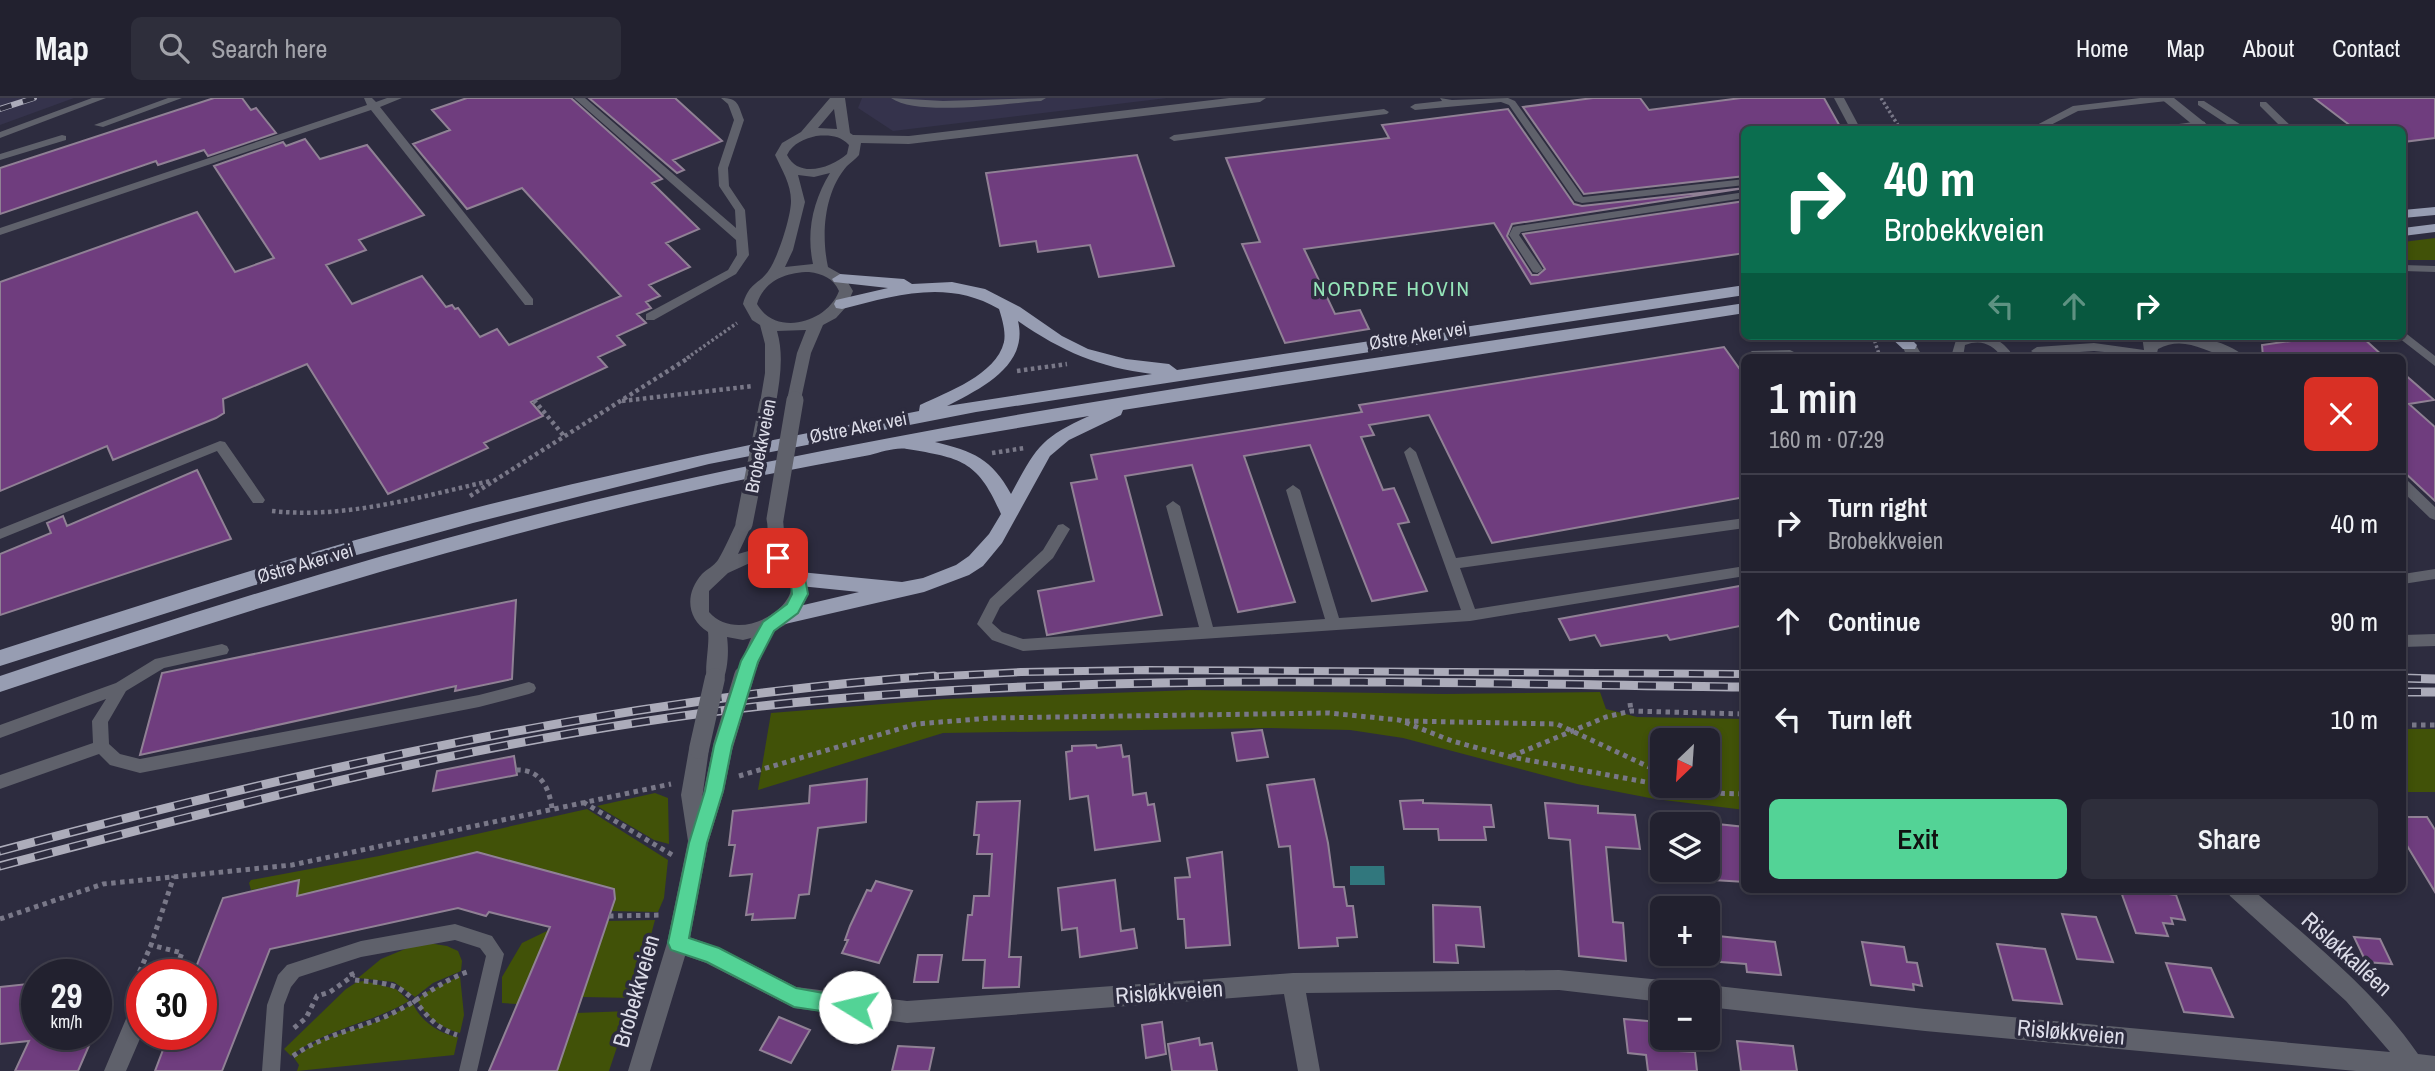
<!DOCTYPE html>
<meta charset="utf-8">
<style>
:root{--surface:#22212f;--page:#2e2e3b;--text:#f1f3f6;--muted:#a2a3aa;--line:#3f3e4b;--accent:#53d396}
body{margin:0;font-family:"Archivo Narrow",sans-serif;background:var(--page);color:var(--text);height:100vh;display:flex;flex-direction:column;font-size:26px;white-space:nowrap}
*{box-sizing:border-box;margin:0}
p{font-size:23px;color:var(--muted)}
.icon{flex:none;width:38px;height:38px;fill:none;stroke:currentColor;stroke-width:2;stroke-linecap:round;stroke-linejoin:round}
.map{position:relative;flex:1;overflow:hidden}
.side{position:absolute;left:1741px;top:256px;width:665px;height:539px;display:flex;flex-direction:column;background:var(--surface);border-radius:10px;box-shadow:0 4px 10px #0003,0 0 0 2px var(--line)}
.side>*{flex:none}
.top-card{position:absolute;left:1741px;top:28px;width:665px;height:214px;border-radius:10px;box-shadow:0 4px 10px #0003,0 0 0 2px var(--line);background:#0b6e4f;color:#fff;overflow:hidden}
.needle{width:46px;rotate:205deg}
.buttons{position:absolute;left:1650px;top:630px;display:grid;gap:14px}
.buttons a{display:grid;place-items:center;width:70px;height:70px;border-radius:10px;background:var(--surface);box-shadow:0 4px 10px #0003,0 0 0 2px var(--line);font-size:35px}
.speed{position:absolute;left:21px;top:861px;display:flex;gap:14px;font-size:35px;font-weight:700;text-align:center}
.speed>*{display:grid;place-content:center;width:91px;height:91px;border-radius:50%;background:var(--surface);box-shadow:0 4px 10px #0003,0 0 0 2px var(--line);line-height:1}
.speed small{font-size:18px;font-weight:400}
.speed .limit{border:10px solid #d22;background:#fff;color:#111}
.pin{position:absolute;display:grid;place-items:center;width:60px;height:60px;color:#fff;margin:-30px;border-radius:14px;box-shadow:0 4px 10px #0006}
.me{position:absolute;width:77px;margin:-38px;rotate:279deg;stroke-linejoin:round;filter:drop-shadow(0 0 5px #0008)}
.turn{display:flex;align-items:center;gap:24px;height:147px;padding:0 28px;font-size:32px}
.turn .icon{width:91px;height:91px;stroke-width:2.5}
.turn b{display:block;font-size:49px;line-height:60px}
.lanes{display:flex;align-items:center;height:66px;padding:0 28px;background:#0003;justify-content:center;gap:35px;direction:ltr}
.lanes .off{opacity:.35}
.round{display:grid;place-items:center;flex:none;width:74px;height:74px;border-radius:10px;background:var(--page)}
.head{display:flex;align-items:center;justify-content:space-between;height:119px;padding:0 28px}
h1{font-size:42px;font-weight:600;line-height:52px}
.button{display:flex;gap:14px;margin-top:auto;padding:14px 28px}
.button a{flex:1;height:80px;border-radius:10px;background:var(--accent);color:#111;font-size:28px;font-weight:600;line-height:80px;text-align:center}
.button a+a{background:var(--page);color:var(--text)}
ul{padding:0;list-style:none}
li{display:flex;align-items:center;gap:21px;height:98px;padding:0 28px;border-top:2px solid var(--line)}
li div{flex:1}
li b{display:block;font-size:26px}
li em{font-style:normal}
header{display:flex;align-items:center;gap:42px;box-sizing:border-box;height:98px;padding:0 35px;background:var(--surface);border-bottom:2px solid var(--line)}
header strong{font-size:33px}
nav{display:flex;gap:38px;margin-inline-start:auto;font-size:24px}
.search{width:490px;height:63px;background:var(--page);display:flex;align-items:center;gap:18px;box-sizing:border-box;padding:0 24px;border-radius:10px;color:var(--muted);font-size:26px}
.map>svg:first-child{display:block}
.built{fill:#35334c}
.green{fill:#415208;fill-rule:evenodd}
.water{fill:#31777d}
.building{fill:#6f3d7e;stroke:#908195;stroke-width:2}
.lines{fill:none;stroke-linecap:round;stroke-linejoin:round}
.path-far2{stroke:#797888;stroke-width:3.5;stroke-dasharray:2.5 2.5;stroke-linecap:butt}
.path-far1{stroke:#797888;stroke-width:4.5;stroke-dasharray:3.5 3.5;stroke-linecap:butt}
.path{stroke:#797888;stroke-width:5;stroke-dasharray:4.5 4.5;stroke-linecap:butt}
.service{fill:#5f616b;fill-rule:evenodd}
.minor{fill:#5f616b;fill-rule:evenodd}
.tertiary{fill:#5f616b;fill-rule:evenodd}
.trunk{fill:#979db2;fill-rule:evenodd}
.rail-far2-casing{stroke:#acacba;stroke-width:6}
.rail-far1-casing{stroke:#acacba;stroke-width:8}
.rail-casing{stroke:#acacba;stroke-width:9}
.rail-far2{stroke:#2d2c3f;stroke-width:4.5;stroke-dasharray:12;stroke-linecap:butt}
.rail-far1{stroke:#2d2c3f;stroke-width:5;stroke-dasharray:15;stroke-linecap:butt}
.rail{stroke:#2d2c3f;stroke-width:6;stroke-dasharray:18;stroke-linecap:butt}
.tertiary-bridge-far1{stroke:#5f616b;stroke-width:17}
.tertiary-bridge{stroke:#5f616b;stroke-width:20}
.route{fill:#53d396;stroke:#368962;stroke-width:2}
.labels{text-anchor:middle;stroke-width:7;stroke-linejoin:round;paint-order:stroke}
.street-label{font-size:19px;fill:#dcdce8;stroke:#2d2c3f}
.neighbourhood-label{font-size:21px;letter-spacing:2px;fill:#95e5b9;stroke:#2d2c3f}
.near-street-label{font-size:23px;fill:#dcdce8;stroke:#2d2c3f}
</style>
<header>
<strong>Map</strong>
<div class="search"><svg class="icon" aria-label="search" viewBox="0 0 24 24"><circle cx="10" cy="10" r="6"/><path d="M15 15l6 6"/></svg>Search here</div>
<nav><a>Home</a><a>Map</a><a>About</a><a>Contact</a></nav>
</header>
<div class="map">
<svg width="2435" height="973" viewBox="0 0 2435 973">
<rect width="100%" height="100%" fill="#2d2c3f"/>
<path class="built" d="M0,0H74L0,27Z
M862,0H1167L893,33L858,10Z"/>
<path class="green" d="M2435,140V162H2403V144Z
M1192,592L1445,596L1600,594L1606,611L1637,619L1745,621V712L1655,701L1577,686L1403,640L1350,632L1269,630L943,635L758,692L771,615L945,601ZM1662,642H1708V688H1662Z
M2403,631H2435V694H2403Z
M655,695L668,700L669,746L654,742L597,708Z
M587,711L668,762L664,800L658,814L610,813L615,801L614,791L477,754L297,798L299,782L251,792L249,785L251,782L379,758Z
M655,822L634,900L582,899L607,823Z
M549,832L517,906L502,905V879L522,845Z
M422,844L447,848L458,853L462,863L461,873L433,885L415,899L394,884L358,880L381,861Z
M460,878L464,917L460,935C441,930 426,919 417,902L425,895Z
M364,883L396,891L409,903C371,926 326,930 291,958L284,951L346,891L357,884Z
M413,906C421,923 439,936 458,939L454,957L297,973L299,967L294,960L318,943L379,923Z
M629,913L609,973H557L576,915Z"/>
<path class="water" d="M1350,768H1384L1385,787H1350Z"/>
<path class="building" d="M214,0H242L251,12L256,10L276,35L208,58L204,52L158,67L156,63L0,116V70Z
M467,0H571L662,81L652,85L699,131L666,145L690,169L649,187L660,198L646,204L651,210L637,216L646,225L617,238L625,247L598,259L607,269L531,304L543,318L484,345L488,350L388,396L307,266L223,301L224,315L216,320L113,362L107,348L0,393V184L197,114L235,174L274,160L214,68L283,44L286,48L305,41L320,61L367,47L424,117L359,142L366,152L326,167L352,206L422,178L446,209L452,207L455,211L458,210L480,239L497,231L509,247L621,198L522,90L467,111L413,46L450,32L432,12Z
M589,0H675L722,43L673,62L684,72L677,75Z
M1593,0H1640L1649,12L1741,0H1824L1842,32H1745V78L1584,96L1523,9Z
M2314,0H2435V40L2403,44V32H2356Z
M1508,11L1574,106L1582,108L1745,90L1512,126L1507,138L1532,177H1538L1545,171L1523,136L1745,103V155L1531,186L1494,125L1304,151L1335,216L1360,212L1369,231L1285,245L1242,146L1260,144L1226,60L1389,40L1382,27Z
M1137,57L1174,168L1099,179L1090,147L1038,154L1036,143L1000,148L986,75Z
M2361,238L2384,259H2263L2262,247L2326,238Z
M1724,249L1739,270L1745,268V399L1492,445L1429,317L1369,327L1374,337L1361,339L1383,392L1394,390L1409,424L1398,426L1427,493L1372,503L1310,347L1244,358L1295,504L1238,514L1192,367L1125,378L1162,517L1047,537L1038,493L1094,483L1071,385L1097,381L1091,357L1362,314L1359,307Z
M2403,275L2434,302L2409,306L2435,329V403L2403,373Z
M197,372L231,441L0,517V456L51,435L47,425L63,418L67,428Z
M1745,487V527L1670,542L1667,537L1601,548L1595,537L1570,542L1559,521Z
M516,502L512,581L455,593L456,588L140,657L162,575Z
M1262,632L1268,659L1237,663L1232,635Z
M1096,647L1097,650L1121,647L1123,659L1129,658L1133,697L1146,695L1148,707L1154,706L1160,743L1095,752L1088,698L1070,701L1066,654L1072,653V648Z
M514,658L517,677L433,693L437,673Z
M867,681L866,724L818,730L809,796L799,797L795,820L752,822L753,816L746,817L752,776L730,778L735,747H729L733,713L809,705L810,688Z
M1314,681L1328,745L1334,789H1344L1347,808H1353L1357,839L1337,840L1338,848L1299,850L1290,748L1279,749L1267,687Z
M1423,702V705L1491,707L1494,729H1484L1486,742H1439L1438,731H1404L1400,703Z
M1020,703L1009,859H1021L1019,889L983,890L985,862H963L968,817H972L974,798H989L992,756H977L979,737H974L977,704Z
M1545,705L1598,708V715L1635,717L1640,751L1606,749L1613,824L1623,825L1626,863L1579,858L1570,742L1549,740Z
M2403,719H2427L2435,732V794L2403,741Z
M1708,725L1745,729V784L1713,782L1708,750Z
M477,754L614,791L615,801L557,973H489L550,829L489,814L486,818L458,810L270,851L222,973H155L169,936H201V877H193L223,800L299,782L297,798Z
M1222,754L1230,847L1186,850L1184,821H1178L1175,780L1190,779L1187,760Z
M1115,782L1121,833L1134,831L1137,850L1080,859L1077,830L1062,832L1058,790Z
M876,783L912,793L879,865L842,855L848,842H845L850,828L867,792L871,793Z
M2120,791H2160L2162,795L2176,797L2185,822L2171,820L2173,826L2163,825L2168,838L2136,835Z
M1433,807L1480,809L1484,849L1456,847L1458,865L1434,864Z
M2062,816L2096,819L2113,864L2077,861Z
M1708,837L1775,844L1781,877L1747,874L1746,866L1708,863Z
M2354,839L2380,841L2392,866L2366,864Z
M1862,844L1904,849L1907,864L1917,865L1922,888L1913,886L1914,892L1871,887Z
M1997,846L2045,851L2062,906L2013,902Z
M918,857H942L938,884H914Z
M2166,865L2211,870L2233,919L2184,914Z
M37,885V936H94L78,973H15L29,943L0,946V889Z
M779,919L810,932L791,965L760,952Z
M1624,921L1659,924L1662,952L1695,954L1697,973H1648L1646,957L1628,955Z
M1162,924L1166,956L1146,960L1142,927Z
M1199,940L1200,947L1212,945L1217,973H1172L1168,946Z
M1737,943L1793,948L1797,973H1741Z
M898,948L934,950L929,973H892Z"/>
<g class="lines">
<path class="path-far2" d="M1881,0L1901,32
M1873,238L1880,259
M687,260L737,225"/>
<path class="path-far1" d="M1017,273L1067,266
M534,302L564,338
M622,303L753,288
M992,355L1025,350
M470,398L690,259
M272,413C346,421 419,399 490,383"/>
<path class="path" d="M1630,605L1631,613
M1405,623L1557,626L1662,675
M2403,627H2435
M1512,658L1606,619L1631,613L1745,616
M516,672C540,671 549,689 552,710
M739,678L916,626L991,620L1329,615L1399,622L1452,643L1511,659L1662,687
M1667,688L1707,695L1745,696
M583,704L674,758
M609,818L663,817
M0,821L103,786L292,767L671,686
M351,874L355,882C369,884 388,884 400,891C423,905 426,927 457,937
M173,877L182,855L151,847L174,778
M136,882L151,847
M294,930L306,920L317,898L330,894L354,877
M293,958C324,936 360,931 393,915C420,902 442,882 470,873"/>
<path class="service" d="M92,0H106L0,40V34Z
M168,0H182L103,29L94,27Z
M364,0H372L376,4L387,0H402L380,9L533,201V207H525L371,12L0,137V130L367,7Z
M574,0H585L736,130L735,112L719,88L718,70L734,22L728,6L721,0C739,0 738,7 744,22L728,70L729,88L745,112L749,157L736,176L654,222H646V216L728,172L737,157L736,142Z
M891,0L943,3L1046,0L1041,3C1006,5 918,19 891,0Z
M1440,0L1452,2L1508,0L1515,3L1583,99L1745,81V87L1582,105L1575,103L1509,7L1501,4L1415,12L1410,9L1415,6L1442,3Z
M1834,0H1844L1861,32H1851Z
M2140,0H2172L2167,3L2078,13L2041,32H2027L2073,8Z
M2198,3H2204L2249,32H2236L2198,7Z
M2260,4H2266L2295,32H2284L2260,8Z
M1384,11L1389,14L1387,16L1174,43L1169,40L1174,37Z
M2201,23L2205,24V28L2183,32L2159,31L2164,28Z
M62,37L66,38V42L0,62V56Z
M1745,94V100L1521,134L1519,137L1543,172L1537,175L1533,174L1509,137L1513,129L1517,128Z
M2403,167L2435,168V174L2403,173Z
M2403,233L2435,258V268L2399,240L2398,238H2403Z
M1968,238C1990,238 2001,239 2014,259H2002C1992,246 1981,241 1965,247L1963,259H1951L1956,242Z
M2142,238H2154L2155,243C2178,232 2227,241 2245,259C2240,259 2233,260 2228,259C2203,253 2184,237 2158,251L2156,259L2094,253L2037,257L2031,253L2037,249L2094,245L2144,252Z
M1790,252L1804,259H1747L1746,257L1752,253Z
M220,343L225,344L263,399L265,402L263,405H253L217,353L0,441V431Z
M1410,349L1416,354L1456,460L1745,420V430L1460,470L1475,511L1745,468V478L1470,523L1023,553L992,542L977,526L990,501L1043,452L1058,427L1063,426L1070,431L1053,460L1000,509L992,525L1002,534L1023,541L1199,529L1166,408L1173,403L1180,408L1213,529L1325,521L1286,392L1293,387L1300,392L1339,520L1461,512L1404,354Z
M2403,381L2408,383L2435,409V422L2430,420L2403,394Z
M2435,471V481L2403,486V476Z
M2435,536V548L2403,549V537Z
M222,546L227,548L229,552L227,556L164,570L126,593L108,624L109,646L120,656L140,661L479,597L529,584L534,586L536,590L534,594L529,596L479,609L140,675L110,667L99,656L0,691V677L93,645L92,623L106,601L0,640V627L116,585L155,561Z
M455,826L492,838L504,856L477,973H459L486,858L480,850L455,842L361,859L299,879L291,889L284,907L280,973H262L267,907L278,877L287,867L361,843Z"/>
<path class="minor" d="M2160,0H2174L2214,32H2199Z
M1909,242L1914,244L1923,259H1907L1902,247Z
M2227,791H2252C2311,843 2373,891 2418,956L2435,958V973H2356L1925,933L1708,909V894H1699L1708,887L1925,911L2390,954L2346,903L2230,798Z
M678,835L720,850L796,889L907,903L1293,875L1559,872L1672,883L1680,887L1683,894H1662V904L1559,892L1306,895L1320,973H1298L1284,896L907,925L794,910L706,865L670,852L667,845L670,838Z
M142,899V936L126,973H104L134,902Z"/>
<path class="tertiary" d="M830,0H845L850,35L853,37L909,38L1229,0H1266L1260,4L909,46L861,45L859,57C856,61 851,64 847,68C824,94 821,137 828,169L844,178L853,193L846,209L836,220L823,227L811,255L800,306L795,307L787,302L797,255L806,232L777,233C784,257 780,281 776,305L768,310L760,305L765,275V246L760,227L752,222L743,206C749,184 760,186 769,172C778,159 791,119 791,103C791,86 782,72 775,57L782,45L801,34ZM834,11L837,31L818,30ZM816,38C829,37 839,37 849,47L847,56C831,70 799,81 787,57C793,45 804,41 816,38ZM830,75C813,103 806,134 813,166L785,169L793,152L805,104L798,77L814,79ZM809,174C823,176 833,180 839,193C827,225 776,239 757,206C764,183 786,174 809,174Z
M775,415L783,421L786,457C814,476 815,501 789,524C783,529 776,530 772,537C763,551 759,567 752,581L745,583L738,581L736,576L751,540L743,542L727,539C729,553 728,572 722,585L715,588L708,585C703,574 710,548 708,534C686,520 685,495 702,476C707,471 714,468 718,462C726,449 731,435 738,422H750L752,426L738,456L752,452L769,454L767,421ZM752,464C763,466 781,465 788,476C808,505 740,549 709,514V493L728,475Z
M723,640L730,642L733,648L724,693L708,745L689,845L650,973H628L667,845L688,743L681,697L689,651L692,645L699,643L706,645L709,651L702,701L713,648L716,642Z"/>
<path class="trunk" d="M2435,109V117L2403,120V112Z
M2435,126V134L2403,138V130Z
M840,176L904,181L912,186L952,184L985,191L1020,209L1062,238L1088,251L1126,261L1169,266L1177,272L1745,187V197L976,314L709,366L473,425L306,471L0,568V552C101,520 202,487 304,457C506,397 712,353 919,313L920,307C947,294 996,277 1004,244C1006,233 1002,221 999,211C948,181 896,197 842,211L836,210L834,206L836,202L888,190L834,184L832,181ZM1018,223C1063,254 1098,269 1152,276L947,308C980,291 1029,268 1018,223Z
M1745,205V215L1123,312L1121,317L1069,342L1050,358L1002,445L983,468L969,477L924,494L785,526L778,523L775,518L778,513L859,494L800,488L793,486L790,481L793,476L800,474L902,484L923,480L956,467L969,458L989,436L1001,416C978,363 962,360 907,351C896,349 881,354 870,357C832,364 793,371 755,379C498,433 248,511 0,594V578C207,509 416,443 629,394C995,310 1374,261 1745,205ZM1089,318C1040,340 1036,350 1011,396C992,361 973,353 935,344Z
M1889,238H1908L1917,247L1915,251H1903Z"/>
<g class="rail-far2-casing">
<path id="rail-far2" d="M0,11L34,0"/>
</g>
<g class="rail-far1-casing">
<path id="rail-far1" d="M909,580L1021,574L1147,572L1745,576"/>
</g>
<g class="rail-casing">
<path id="rail" d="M2403,580L2435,581
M2403,594H2435
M0,753C307,671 616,601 934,578
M0,768C254,701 509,635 771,607C1094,573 1421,585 1745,589"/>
</g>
<use href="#rail-far2" class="rail-far2"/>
<use href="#rail-far1" class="rail-far1"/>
<use href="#rail" class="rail"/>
<path class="tertiary-bridge-far1" d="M775,421L795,302
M744,426L768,305
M744,580L745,576"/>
<path class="tertiary-bridge" d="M723,648L744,578
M699,651L715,580"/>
</g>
<path class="route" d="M778,454L803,470L808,496L798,515L774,533L758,564L732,648L723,693L707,745L689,840L719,850L796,890L862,902L865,909L862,915L855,918L794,909L707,864L671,852L668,845L689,745L705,693L714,648L741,563L763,524L787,506L792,496L790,477L770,460Z"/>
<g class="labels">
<g class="street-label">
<text transform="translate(1418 237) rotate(-9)" y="7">Østre Aker vei</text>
<text transform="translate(858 329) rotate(-11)" y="7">Østre Aker vei</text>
<text transform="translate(760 348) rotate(-79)" y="7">Brobekkveien</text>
<text transform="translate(305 465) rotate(-16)" y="7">Østre Aker vei</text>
</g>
<g class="neighbourhood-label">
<text x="1392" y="198">NORDRE HOVIN</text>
</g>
<g class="near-street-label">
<text transform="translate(2347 856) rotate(42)" y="8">Risløkkalléen</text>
<text transform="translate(636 893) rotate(-74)" y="8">Brobekkveien</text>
<text transform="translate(1169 894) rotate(-4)" y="8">Risløkkveien</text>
<text transform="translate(2071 934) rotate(5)" y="8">Risløkkveien</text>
</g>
</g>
</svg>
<div class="buttons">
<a><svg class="needle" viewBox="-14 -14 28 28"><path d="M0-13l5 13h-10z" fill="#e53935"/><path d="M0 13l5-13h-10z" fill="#a2a3aa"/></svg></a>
<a><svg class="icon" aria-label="layers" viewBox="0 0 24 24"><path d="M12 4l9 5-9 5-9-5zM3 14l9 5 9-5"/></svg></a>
<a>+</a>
<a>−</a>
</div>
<div class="speed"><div>29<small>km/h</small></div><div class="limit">30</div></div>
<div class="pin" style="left:778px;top:460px;background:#d93025"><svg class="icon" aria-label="arrive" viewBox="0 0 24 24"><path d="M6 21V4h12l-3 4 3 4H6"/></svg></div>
<svg class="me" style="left:855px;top:909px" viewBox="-20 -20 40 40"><circle r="19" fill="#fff"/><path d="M0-13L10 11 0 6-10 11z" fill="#53d396"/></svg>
<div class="top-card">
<div class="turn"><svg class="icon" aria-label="right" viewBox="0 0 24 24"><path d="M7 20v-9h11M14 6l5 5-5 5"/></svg><div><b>40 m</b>Brobekkveien</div></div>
<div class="lanes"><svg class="icon off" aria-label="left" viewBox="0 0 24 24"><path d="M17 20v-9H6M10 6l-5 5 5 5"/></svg><svg class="icon off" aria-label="ahead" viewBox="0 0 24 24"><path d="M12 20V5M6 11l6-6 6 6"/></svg><svg class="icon" aria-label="right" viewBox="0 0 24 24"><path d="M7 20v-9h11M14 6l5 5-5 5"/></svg></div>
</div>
<section class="side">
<div class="head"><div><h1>1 min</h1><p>160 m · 07:29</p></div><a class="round" style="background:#d93025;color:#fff"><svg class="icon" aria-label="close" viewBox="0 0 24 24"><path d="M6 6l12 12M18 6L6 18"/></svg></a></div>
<ul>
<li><svg class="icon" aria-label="right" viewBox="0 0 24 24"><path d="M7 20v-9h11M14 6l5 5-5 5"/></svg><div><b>Turn right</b><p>Brobekkveien</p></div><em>40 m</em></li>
<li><svg class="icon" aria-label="ahead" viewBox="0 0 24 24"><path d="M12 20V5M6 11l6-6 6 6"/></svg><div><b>Continue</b></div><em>90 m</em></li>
<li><svg class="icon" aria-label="left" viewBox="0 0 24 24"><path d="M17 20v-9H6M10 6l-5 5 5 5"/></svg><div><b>Turn left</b></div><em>10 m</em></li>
</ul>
<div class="button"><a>Exit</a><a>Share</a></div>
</section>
</div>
